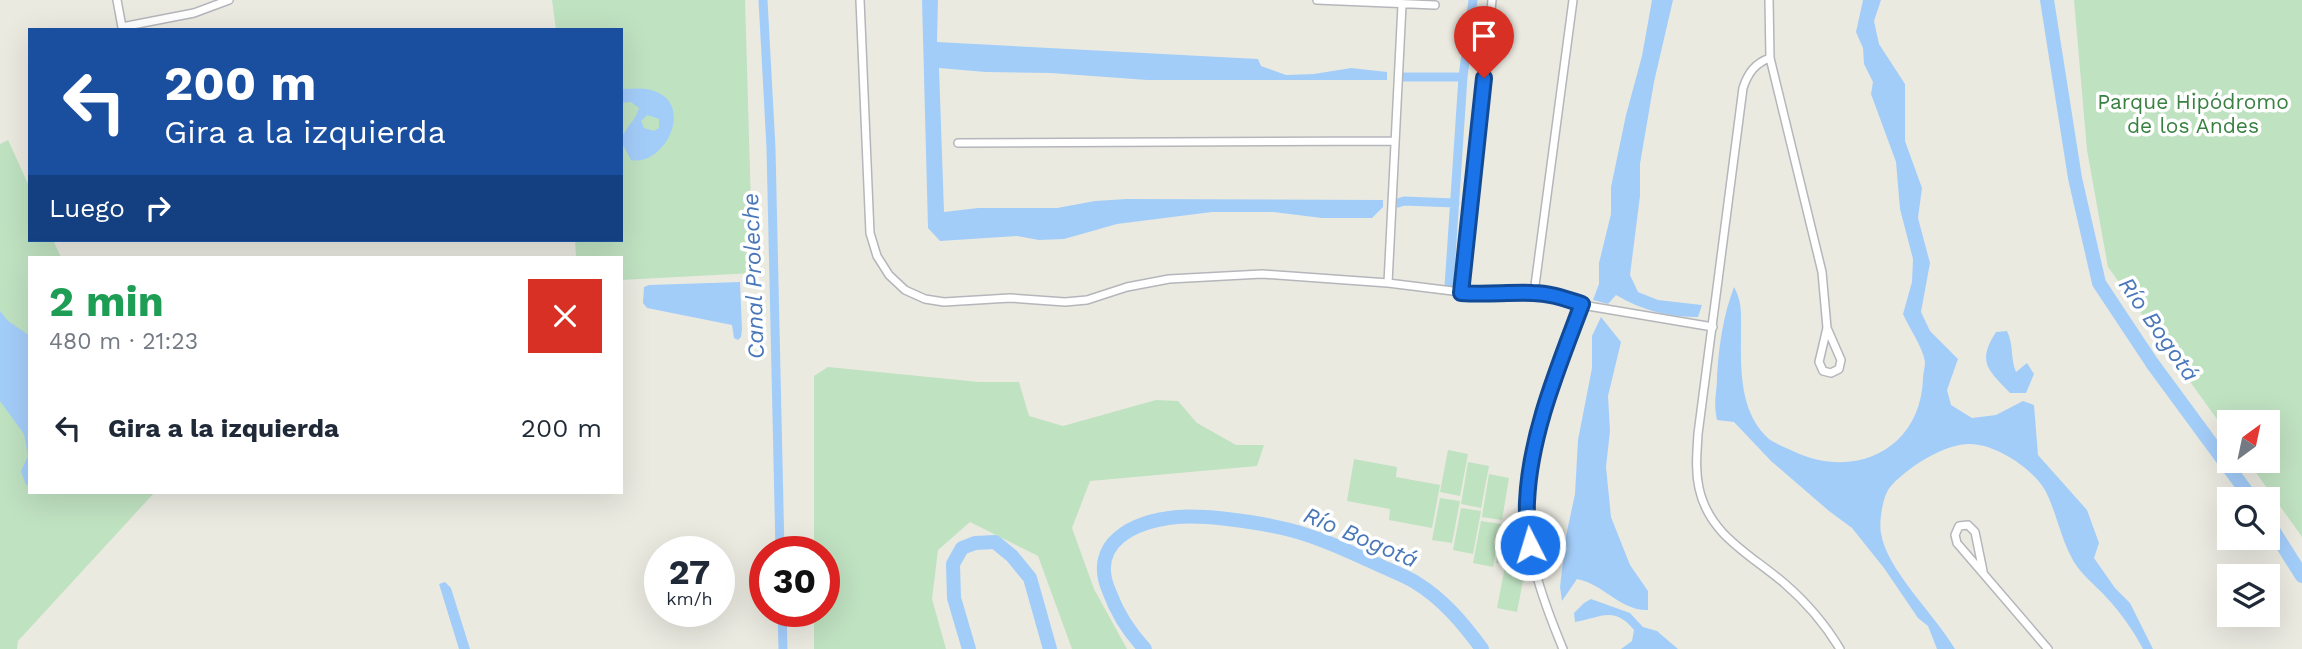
<!DOCTYPE html>
<html lang="es">
<meta charset="utf-8">
<style>
:root{--surface:#fff;--page:#f2f2f3;--text:#1f2937;--muted:#747a83}
body{margin:0;font-family:"Work Sans",sans-serif;background:var(--page);color:var(--text);height:100vh;display:flex;flex-direction:column;font-size:26px;white-space:nowrap}
*{box-sizing:border-box;margin:0}
p{font-size:23px;color:var(--muted)}
.icon{flex:none;width:38px;height:38px;fill:none;stroke:currentColor;stroke-width:2;stroke-linecap:round;stroke-linejoin:round}
.map{position:relative;flex:1;overflow:hidden}
.drawer{position:absolute;left:28px;top:256px;width:595px;height:238px;display:flex;flex-direction:column;background:var(--surface);border-radius:0px;box-shadow:0 7px 28px #0002}
.drawer>*{flex:none}
.banner{position:absolute;left:28px;top:28px;width:595px;height:214px;border-radius:0px;box-shadow:0 7px 28px #0002;background:#1a4fa0;color:#fff;overflow:hidden}
.needle{width:46px;rotate:33deg}
.fabs{position:absolute;left:2217px;top:410px;display:grid;gap:14px}
.fabs a{display:grid;place-items:center;width:63px;height:63px;border-radius:0px;background:var(--surface);box-shadow:0 7px 28px #0002;font-size:35px}
.speed{position:absolute;left:644px;top:536px;display:flex;gap:14px;font-size:35px;font-weight:700;text-align:center}
.speed>*{display:grid;place-content:center;width:91px;height:91px;border-radius:50%;background:var(--surface);box-shadow:0 7px 28px #0002;line-height:1}
.speed small{font-size:18px;font-weight:400}
.speed .limit{border:10px solid #d22;background:#fff;color:#111}
.pin{position:absolute;display:grid;place-items:center;width:60px;height:60px;color:#fff;margin:-72px -30px;border-radius:50% 50% 50% 0;rotate:-45deg;box-shadow:0 0 7px #0007}
.pin .icon{rotate:45deg}
.me{position:absolute;width:77px;margin:-38px;rotate:355deg;stroke-linejoin:round;filter:drop-shadow(0 0 5px #0008)}
.turn{display:flex;align-items:center;gap:24px;height:147px;padding:0 21px;font-size:32px}
.turn .icon{width:91px;height:91px;stroke-width:2.5}
.turn b{display:block;font-size:49px;line-height:60px}
.then{display:flex;align-items:center;height:66px;padding:0 21px;background:#0003;gap:14px;font-size:26px}
.round{display:grid;place-items:center;flex:none;width:74px;height:74px;border-radius:0px;background:var(--page)}
.head{display:flex;align-items:center;justify-content:space-between;height:119px;padding:0 21px}
h1{font-size:42px;font-weight:700;line-height:52px;color:#1e9e55}
ul{padding:0;list-style:none}
li{display:flex;align-items:center;gap:21px;height:105px;padding:0 21px}
li div{flex:1}
li b{display:block;font-size:26px}
li em{font-style:normal}
.map>svg:first-child{display:block}
.green{fill:#bfe2c1}
.water{fill:#a3cdf9;fill-rule:evenodd}
.lines{fill:none;stroke-linecap:round;stroke-linejoin:round}
.canal{stroke:#a3cdf9;stroke-width:9}
.river{stroke:#a3cdf9;stroke-width:14}
.street-casing{stroke:#b4b6bb;stroke-width:10}
.street{stroke:#fff;stroke-width:7}
.route-casing{stroke:#114b97;stroke-width:18}
.route{stroke:#1a73e8;stroke-width:12}
.labels{text-anchor:middle;stroke-width:7;stroke-linejoin:round;paint-order:stroke}
.park-label{font-size:21px;fill:#398042;stroke:#fff}
.water-label{font-size:23px;font-style:italic;fill:#4977ba;stroke:#fff}
</style>
<div class="map">
<svg width="2302" height="649" viewBox="0 0 2302 649">
<rect width="100%" height="100%" fill="#ebeae1"/>
<path class="green" d="M552,0H745L753,273L621,280V257H576L575,240H621V30H556Z
M2074,0H2302V537L2247,460H2268V422H2230L2229,436L2108,267L2087,150Z
M8,140L30,188V240H53L61,257H30V492H155L18,641L17,649H0V144Z
M828,367L979,382H1019L1029,416L1063,426L1156,400L1178,401L1197,423L1236,445H1264L1257,466L1090,481L1072,528L1094,589L1127,649H1072L1038,556L970,522L938,550L932,599L946,649H814V611H824V551H814V376Z
M1448,450L1468,454L1460,496L1440,492Z
M1354,459L1397,467L1396,477L1440,485L1432,528L1389,520L1390,509L1347,501Z
M1468,462L1489,466L1481,508L1461,504Z
M1489,474L1509,478L1502,520L1482,517Z
M1440,498L1460,501L1452,543L1432,540Z
M1461,508L1481,511L1473,554L1453,550Z
M1481,521L1501,524L1493,567L1473,563Z
M1504,521L1520,524L1513,566L1496,563Z
M1505,566L1525,570L1517,612L1497,608Z"/>
<path class="water" d="M922,0H938L937,42L1258,59L1261,66L1286,75L1314,74L1351,68L1387,72V80H1147L1051,73L985,72L939,68L944,212L978,208H1057L1095,201L1126,199L1383,200V207L1372,218H1322L1273,212H1212L1117,224L1064,239L1039,240L1017,236L940,241L928,228Z
M1652,0H1673L1654,82L1640,164V196L1630,275L1638,292L1658,300L1702,305L1698,317C1668,317 1641,310 1616,295L1608,304L1593,300L1599,284V263L1611,214V187L1626,115L1642,56Z
M1863,0H1881L1874,21L1879,44L1905,84V141L1922,188L1918,218L1930,263L1921,312L1930,331L1958,359L1947,390L1951,405L1972,418L1996,415L2023,401L2034,405L2038,455L2087,510L2099,543L2094,558L2115,588L2130,603L2153,649H2143C2133,630 2121,613 2106,597C2096,586 2082,575 2074,562C2061,540 2057,514 2046,492C2034,469 1995,443 1968,444C1948,445 1929,456 1914,466C1905,473 1892,482 1887,492C1882,502 1879,523 1881,533C1886,569 1936,616 1955,649H1937L1928,626L1918,618L1884,568L1852,528L1829,511L1771,461L1734,422L1717,420C1713,400 1717,395 1717,376C1719,345 1723,316 1734,287C1742,301 1741,313 1741,328C1741,366 1738,411 1769,439C1776,444 1785,447 1793,451C1855,481 1921,449 1923,378C1923,373 1925,368 1925,362C1923,347 1909,328 1903,314L1912,282L1913,259L1900,209L1896,162L1871,94L1873,82L1864,64L1863,48L1856,32Z
M621,89C632,89 644,87 654,91C695,104 665,167 631,160L621,141C624,128 636,121 639,108L631,102L621,103ZM647,115L659,119V128L654,131L644,128L641,121Z
M740,282L742,330L741,337L738,340L734,338L732,325L647,308L643,303L644,287L649,285Z
M0,311L8,321L30,336V484L26,485L21,471L28,456L24,434L0,401Z
M1601,317L1621,342L1608,396L1610,431L1606,467L1611,517L1630,565L1648,591V610C1620,611 1604,584 1577,579L1562,601L1560,587L1566,536L1575,494L1578,440L1592,368V336Z
M2007,331C2014,345 2010,357 2016,372L2027,363L2034,374L2026,393H2010C1989,370 1976,363 1996,332Z
M445,582L451,588L470,649H459L439,584Z
M1591,599L1630,613L1643,627L1657,631L1678,649H1621L1632,641L1634,630C1614,605 1600,618 1575,622L1574,613L1584,603Z"/>
<g class="lines">
<path class="canal" d="M763,0L771,148L780,551
M1401,77H1463
M1398,203L1404,201L1455,203
M1449,287L1463,77L1473,0
M782,611L783,649"/>
<path class="river" d="M2047,0L2075,178L2099,283L2152,363L2252,499
M2268,522L2302,576
M969,649L954,598L953,564L962,548L975,543L995,542L1012,556L1030,578L1050,649
M1145,649C1129,632 1117,613 1109,591C1088,542 1135,521 1177,517C1204,515 1250,521 1277,527C1313,534 1348,551 1381,566C1392,571 1405,576 1415,582C1443,599 1463,623 1482,649"/>
<g class="street-casing">
<path id="street" d="M117,0L122,27L194,13L229,0
M860,0L870,233L877,256L889,275L905,290L925,299L944,302L1010,298L1065,302L1087,300L1127,287L1169,279L1262,274L1388,283L1485,295L1534,293L1556,296L1582,305L1713,327
M1317,0L1435,5
M1769,0L1770,58L1822,272L1827,328L1819,362L1823,371L1831,373L1839,369L1841,360L1827,328
M1770,58C1755,63 1748,73 1743,88L1698,434C1697,452 1695,470 1699,488C1709,535 1750,554 1784,583C1806,602 1825,624 1840,649
M958,143L1395,141
M1388,283L1402,5
M1461,293L1492,0
M1534,293L1573,0
M1983,571L1975,532L1968,525L1959,526L1955,535L1957,543L2048,649
M1563,649C1544,603 1526,555 1527,505C1527,438 1559,366 1582,305"/>
</g>
<use href="#street" class="street"/>
</g>
<g class="lines">
<g class="route-casing">
<path id="route" d="M1484,78L1461,293C1485,295 1509,292 1533,293C1550,293 1566,299 1582,304C1558,368 1530,434 1527,502C1526,516 1529,531 1530,545"/>
</g>
<use href="#route" class="route"/>
</g>
<g class="labels">
<g class="park-label">
<text x="2193" y="109">Parque Hipódromo<tspan x="2193" dy="24">de los Andes</tspan></text>
</g>
<g class="water-label">
<text transform="translate(753 276) rotate(-92)" y="8">Canal Proleche</text>
<text transform="translate(2159 329) rotate(55)" y="8">Río Bogotá</text>
<text transform="translate(1361 537) rotate(23)" y="8">Río Bogotá</text>
</g>
</g>
</svg>
<div class="fabs">
<a><svg class="needle" viewBox="-14 -14 28 28"><path d="M0-13l5 13h-10z" fill="#e53935"/><path d="M0 13l5-13h-10z" fill="#747a83"/></svg></a>
<a><svg class="icon" aria-label="search" viewBox="0 0 24 24"><circle cx="10" cy="10" r="6"/><path d="M15 15l6 6"/></svg></a>
<a><svg class="icon" aria-label="layers" viewBox="0 0 24 24"><path d="M12 4l9 5-9 5-9-5zM3 14l9 5 9-5"/></svg></a>
</div>
<div class="speed"><div>27<small>km/h</small></div><div class="limit">30</div></div>
<div class="pin" style="left:1484px;top:78px;background:#d93025"><svg class="icon" aria-label="arrive" viewBox="0 0 24 24"><path d="M6 21V4h12l-3 4 3 4H6"/></svg></div>
<svg class="me" style="left:1530px;top:545px" viewBox="-20 -20 40 40"><circle r="17" fill="#1a73e8" stroke="#fff" stroke-width="3"/><path d="M0-11L8 9 0 5-8 9z" fill="#fff"/></svg>
<div class="banner">
<div class="turn"><svg class="icon" aria-label="left" viewBox="0 0 24 24"><path d="M17 20v-9H6M10 6l-5 5 5 5"/></svg><div><b>200 m</b>Gira a la izquierda</div></div>
<div class="then">Luego<svg class="icon" aria-label="right" viewBox="0 0 24 24"><path d="M7 20v-9h11M14 6l5 5-5 5"/></svg></div>
</div>
<section class="drawer">
<div class="head"><div><h1>2 min</h1><p>480 m · 21:23</p></div><a class="round" style="background:#d93025;color:#fff"><svg class="icon" aria-label="close" viewBox="0 0 24 24"><path d="M6 6l12 12M18 6L6 18"/></svg></a></div>
<ul>
<li><svg class="icon" aria-label="left" viewBox="0 0 24 24"><path d="M17 20v-9H6M10 6l-5 5 5 5"/></svg><div><b>Gira a la izquierda</b></div><em>200 m</em></li>
</ul>
</section>
</div>
